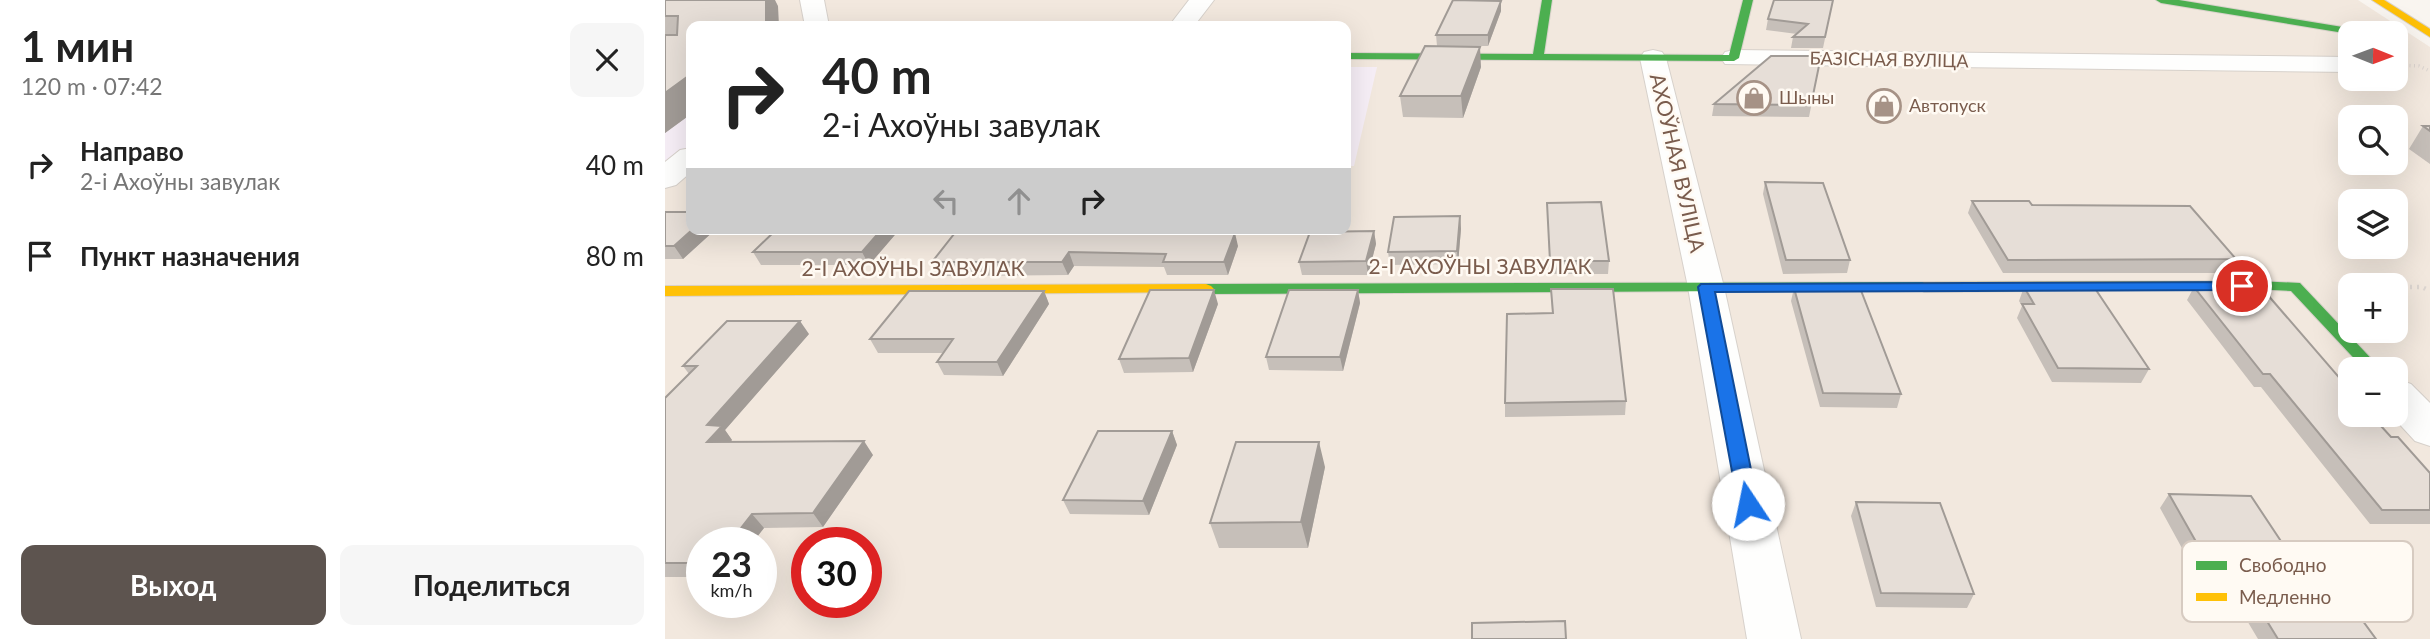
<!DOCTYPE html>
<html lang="ru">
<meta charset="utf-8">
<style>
:root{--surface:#fff;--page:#f6f6f6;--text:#222;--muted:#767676;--accent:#5d544f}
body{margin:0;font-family:Lato,sans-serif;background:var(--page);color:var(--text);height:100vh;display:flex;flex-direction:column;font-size:26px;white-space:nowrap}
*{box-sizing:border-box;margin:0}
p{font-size:23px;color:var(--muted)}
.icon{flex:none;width:38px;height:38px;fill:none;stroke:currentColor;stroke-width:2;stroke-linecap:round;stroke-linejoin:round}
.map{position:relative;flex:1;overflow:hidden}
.sheet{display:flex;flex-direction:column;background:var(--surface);width:665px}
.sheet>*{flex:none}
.hud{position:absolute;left:21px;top:21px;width:665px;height:214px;border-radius:14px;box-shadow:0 7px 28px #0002;background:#fff;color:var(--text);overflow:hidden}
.needle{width:46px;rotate:91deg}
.fabs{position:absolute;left:1673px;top:21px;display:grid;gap:14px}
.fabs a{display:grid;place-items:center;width:70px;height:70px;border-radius:14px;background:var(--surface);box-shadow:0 7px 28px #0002;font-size:35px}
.speed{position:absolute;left:21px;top:527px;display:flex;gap:14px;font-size:35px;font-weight:700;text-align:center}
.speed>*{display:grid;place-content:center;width:91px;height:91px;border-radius:50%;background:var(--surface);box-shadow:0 7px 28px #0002;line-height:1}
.speed small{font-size:18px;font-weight:400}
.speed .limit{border:10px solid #d22;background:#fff;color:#111}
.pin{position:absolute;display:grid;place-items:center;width:60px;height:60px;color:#fff;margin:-30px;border:4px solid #fff;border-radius:50%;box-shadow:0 2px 7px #0007}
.me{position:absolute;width:77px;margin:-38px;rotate:349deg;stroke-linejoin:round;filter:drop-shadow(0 0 5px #0008)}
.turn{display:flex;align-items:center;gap:24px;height:147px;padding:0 21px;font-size:32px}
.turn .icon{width:91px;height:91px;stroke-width:2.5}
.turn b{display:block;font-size:49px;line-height:60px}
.lanes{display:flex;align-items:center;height:66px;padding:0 21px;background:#0003;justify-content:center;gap:35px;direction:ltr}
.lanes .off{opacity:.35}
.round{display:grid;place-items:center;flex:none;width:74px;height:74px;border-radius:14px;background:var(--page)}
.overview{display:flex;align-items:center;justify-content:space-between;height:119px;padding:0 21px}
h1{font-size:42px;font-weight:700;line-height:52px}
.button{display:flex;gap:14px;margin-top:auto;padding:14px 21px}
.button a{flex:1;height:80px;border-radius:14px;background:var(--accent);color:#fff;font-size:28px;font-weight:700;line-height:80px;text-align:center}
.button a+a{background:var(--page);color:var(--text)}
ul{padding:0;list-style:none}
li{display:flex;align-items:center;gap:21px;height:91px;padding:0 21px}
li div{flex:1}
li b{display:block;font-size:26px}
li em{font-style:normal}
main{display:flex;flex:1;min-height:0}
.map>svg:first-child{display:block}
.residential{fill:#f2e8de;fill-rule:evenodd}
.education{fill:#f6eef6}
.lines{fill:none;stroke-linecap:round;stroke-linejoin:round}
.street-casing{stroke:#d7d1cb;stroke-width:2}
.fast-casing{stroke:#d9d2cb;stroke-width:2}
.slow-casing{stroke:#d9d2cb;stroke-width:2}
.path-far1{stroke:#dcd5d0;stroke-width:3.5;stroke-dasharray:1 3.5;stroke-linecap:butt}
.path{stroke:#dcd5d0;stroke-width:4.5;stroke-dasharray:2 5;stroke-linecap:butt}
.street{fill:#fefefd;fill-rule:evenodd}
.fast{fill:#4caf50;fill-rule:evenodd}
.slow{fill:#ffc107;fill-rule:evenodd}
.wall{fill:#c6bfb9}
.shaded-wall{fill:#a19b96}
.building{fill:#e6ded7;stroke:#a19b96;stroke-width:2}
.route{fill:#1a73e8;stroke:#114b97;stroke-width:2}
.labels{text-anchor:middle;stroke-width:5;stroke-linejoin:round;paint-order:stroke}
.far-street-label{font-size:18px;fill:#7a5c4d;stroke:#fffaf3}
.far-poi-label{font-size:18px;fill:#7a5c4d;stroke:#fffaf3;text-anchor:start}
.street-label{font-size:21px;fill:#7a5c4d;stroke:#fffaf3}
.key{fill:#fffaf3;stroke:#d7cbc1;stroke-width:2}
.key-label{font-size:19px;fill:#7a5c4d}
</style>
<main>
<section class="sheet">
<div class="overview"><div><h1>1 мин</h1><p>120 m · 07:42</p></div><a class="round"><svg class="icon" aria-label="close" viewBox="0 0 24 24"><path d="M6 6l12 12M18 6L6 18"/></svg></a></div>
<ul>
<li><svg class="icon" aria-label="right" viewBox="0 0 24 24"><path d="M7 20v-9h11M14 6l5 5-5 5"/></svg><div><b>Направо</b><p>2-і Ахоўны завулак</p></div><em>40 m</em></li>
<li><svg class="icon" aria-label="arrive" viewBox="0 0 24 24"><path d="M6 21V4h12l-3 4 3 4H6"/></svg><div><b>Пункт назначения</b></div><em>80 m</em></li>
</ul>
<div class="button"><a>Выход</a><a>Поделиться</a></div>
</section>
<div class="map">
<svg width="1765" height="639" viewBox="0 0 1765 639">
<rect width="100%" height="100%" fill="#f9f5f0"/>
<path class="residential" d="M0,0H1693L1765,47V639H0ZM26,26H681V229H26ZM1685,33H1731V79H1685ZM1685,117H1731V163H1685ZM1685,201H1731V247H1685ZM1685,285H1731V331H1685ZM1685,369H1731V415H1685ZM37,542H96V602H37ZM142,542H201V602H142Z"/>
<path class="education" d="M0,62H26V157H11L0,165Z
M681,67H712L689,166H681Z"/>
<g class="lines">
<g class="street-casing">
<path id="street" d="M135,0H159L164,26H140Z
M524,0H549L529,26H504Z
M988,50L997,52L1001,58L1059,287L1136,639H1082L1023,287L975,58L979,52Z
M1069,50L1683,57L1685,72L1060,64L1056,58L1060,52Z
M26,148V172L11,185L0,188V162L15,150Z
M1731,379L1746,384L1765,403V446L1750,441L1726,415H1731Z"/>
</g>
<g class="fast-casing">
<path id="fast" d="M877,0H887L879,54L1064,55L1078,0H1088L1074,58L1069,61L681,59V53L868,54Z
M1491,0H1514L1696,30L1701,33L1685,34L1496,3Z
M1591,281L1635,283L1716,369H1699L1626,291L1586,289L1583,286L1586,283Z
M1259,282L1267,287L1264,290L541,294L533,289L541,284Z"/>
</g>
<g class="slow-casing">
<path id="slow" d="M1707,0H1719L1765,29V37Z
M1591,281L1596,283L1599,286L1596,289L1259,292L1251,287L1259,282Z
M541,284L546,286L549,289L546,292L0,296V286Z"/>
</g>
<path class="path-far1" d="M1731,65L1754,66L1765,71"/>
<path class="path" d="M1731,287H1757L1765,291"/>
<use href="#street" class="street"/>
<use href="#fast" class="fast"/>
<use href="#slow" class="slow"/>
</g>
<path class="wall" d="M0,0L113,6L26,26V114L0,133Z
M1168,0L1158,48H1126L1128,37L1132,34L1101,30L1103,19Z
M836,1V11L823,46H772L771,35Z
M1156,56L1144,117L1047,116L1049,104Z
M816,67L798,118L738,117L735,96Z
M1758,126H1765V164L1744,149Z
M1100,182L1185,260L1182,273L1118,274L1098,194Z
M1307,201L1367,205L1571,259L1564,273H1338L1303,213Z
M882,203L944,261L943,274H885Z
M0,212L26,229H51L18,259H0Z
M795,216L796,229L793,264L725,265L723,252Z
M235,229L204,265H96L88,252Z
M562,229L560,233L573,246L563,275H502L499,267L409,266L403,275L273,276L267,262Z
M709,231L711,244L703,275H637L634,262Z
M1359,287L1484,369L1476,383L1387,382L1352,318L1357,306L1354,301Z
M1529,287L1726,437L1765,473V524H1705L1596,387H1589L1522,300Z
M1129,288L1236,394L1232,408L1155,407L1126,301Z
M886,289L961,401L960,415L840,417V403L887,313Z
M693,290L695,303L678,371L604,370L601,357Z
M379,291L384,304L338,376L279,375L272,362L278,353H213L205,339Z
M553,304L528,372L459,373L454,359Z
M144,334L60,430L67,440L65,442L208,455L158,527L99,528L88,542H37V577H0V398L24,374L18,366Z
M507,431L512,445L484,515L405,514L398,500Z
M660,467L643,548H554L545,523Z
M1504,494L1663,612L1711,639H1593L1547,562L1524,561L1495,508Z
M1191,502L1309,594L1302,608L1211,607L1186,516Z"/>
<path class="shaded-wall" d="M101,0H110L113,6L114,26H94Z
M836,1V11L823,46V35Z
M815,47L816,67L798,118L796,96Z
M26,74V114L0,133V93Z
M795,216L796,229L793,264L792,251Z
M28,229H51L18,259L9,246Z
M217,229H235L204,265L197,252Z
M553,229H562L555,246L551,233Z
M709,231L711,244L703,275L701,261Z
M570,233L573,246L563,275L559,262Z
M404,252L409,266L403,275L397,262Z
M549,290L553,304L528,372L524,358Z
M693,290L695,303L678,371L675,357Z
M379,291L384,304L338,376L332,362Z
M135,321L144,334L60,430L67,440L53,456L42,442V425Z
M507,431L512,445L484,515L478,501Z
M199,441L208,455L158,527L148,513Z
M654,442L660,467L643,548L636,522Z
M87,514L99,528L88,542H65Z"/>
<path class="building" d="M0,0H101V21L94,26H26V74L0,93V35H12L13,16H0Z
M788,0L836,1L823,35H771Z
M1109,0H1168L1160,37H1128L1143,24L1103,19Z
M760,46L815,47L796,96H735Z
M1106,56H1156L1146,105L1049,104Z
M1758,126H1765V131Z
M1100,182L1158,183L1185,260H1121Z
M1307,201H1364L1367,205L1525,206L1571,259L1343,260Z
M936,202L944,261H885L882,203Z
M0,212H26V229H28L9,246H0Z
M795,216L792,251L723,252L729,217Z
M112,229H217L197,252H88Z
M293,229H553L551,233H570L559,262H498L501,254L404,252L397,262H267Z
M709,231L701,261L634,262L645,232Z
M1595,286L1685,390V415H1706L1726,437H1733L1765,473V510H1717L1605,374H1598L1529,287Z
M1359,287H1429L1484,369L1393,368L1357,304H1369Z
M1129,288H1195L1236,394L1158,393Z
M886,289H948L961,401L840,403L842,314L888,313Z
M485,290H549L524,358L454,359Z
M624,290H693L675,357H601Z
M244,291H379L332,362H272L288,339H205Z
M62,321H135L42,425L57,426L42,442L199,441L148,513L87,514L65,542H37V563H0V398L32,366H18Z
M433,431H507L478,501L398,500Z
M571,442H654L636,522L545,523Z
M1504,494L1586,496L1663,612L1692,613L1711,639H1613L1557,548L1534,547Z
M1191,502L1275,503L1309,594L1216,593Z
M900,621L901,639H807V623Z"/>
<path class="route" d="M1577,282L1584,286L1582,290L1050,292L1093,504L1090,509H1076L1073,504L1033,287L1036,284Z"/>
<defs>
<g id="shop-ring" transform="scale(1.75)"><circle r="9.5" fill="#fffaf3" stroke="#a69286" stroke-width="1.5"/><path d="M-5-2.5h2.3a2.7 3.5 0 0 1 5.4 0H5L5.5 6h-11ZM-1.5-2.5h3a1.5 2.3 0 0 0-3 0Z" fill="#a69286"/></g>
</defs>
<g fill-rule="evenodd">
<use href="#shop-ring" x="1089" y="98"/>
<use href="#shop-ring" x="1219" y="106"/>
</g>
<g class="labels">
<g class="far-street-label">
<text transform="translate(1224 60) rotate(1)" y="6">БАЗІСНАЯ ВУЛІЦА</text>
</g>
<g class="far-poi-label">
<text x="1114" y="104">Шыны</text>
<text x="1244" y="112">Автопуск</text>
</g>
<g class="street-label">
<text transform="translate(1012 163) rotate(77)" y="7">АХОЎНАЯ ВУЛІЦА</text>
<text x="815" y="274">2-І АХОЎНЫ ЗАВУЛАК</text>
<text x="248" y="276">2-І АХОЎНЫ ЗАВУЛАК</text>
</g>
</g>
<rect x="1517" y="541" width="231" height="81" rx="10" class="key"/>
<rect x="1531" y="561" width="31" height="9" fill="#4caf50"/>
<rect x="1531" y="593" width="31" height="8" fill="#ffc107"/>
<g class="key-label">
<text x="1574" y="572">Свободно</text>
<text x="1574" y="604">Медленно</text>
</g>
</svg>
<div class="fabs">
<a><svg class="needle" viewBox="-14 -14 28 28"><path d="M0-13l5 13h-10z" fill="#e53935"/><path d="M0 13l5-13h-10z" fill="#767676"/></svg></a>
<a><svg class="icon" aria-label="search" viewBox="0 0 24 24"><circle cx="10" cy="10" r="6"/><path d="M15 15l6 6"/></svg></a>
<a><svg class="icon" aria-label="layers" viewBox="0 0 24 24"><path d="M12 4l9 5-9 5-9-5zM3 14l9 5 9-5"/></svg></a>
<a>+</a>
<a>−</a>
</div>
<div class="speed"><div>23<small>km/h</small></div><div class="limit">30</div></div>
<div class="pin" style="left:1577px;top:286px;background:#d93025"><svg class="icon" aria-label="arrive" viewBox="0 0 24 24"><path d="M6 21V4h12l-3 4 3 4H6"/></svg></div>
<svg class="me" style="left:1083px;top:504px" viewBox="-20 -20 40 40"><circle r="19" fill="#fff"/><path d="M0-13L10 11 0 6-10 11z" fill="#1a73e8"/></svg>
<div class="hud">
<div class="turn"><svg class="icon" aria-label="right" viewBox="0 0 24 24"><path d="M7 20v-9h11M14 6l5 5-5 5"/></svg><div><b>40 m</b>2-і Ахоўны завулак</div></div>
<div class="lanes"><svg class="icon off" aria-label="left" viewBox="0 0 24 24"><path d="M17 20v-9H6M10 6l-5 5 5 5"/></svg><svg class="icon off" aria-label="ahead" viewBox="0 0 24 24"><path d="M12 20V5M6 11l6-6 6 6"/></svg><svg class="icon" aria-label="right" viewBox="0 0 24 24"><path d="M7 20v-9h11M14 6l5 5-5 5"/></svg></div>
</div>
</div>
</main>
